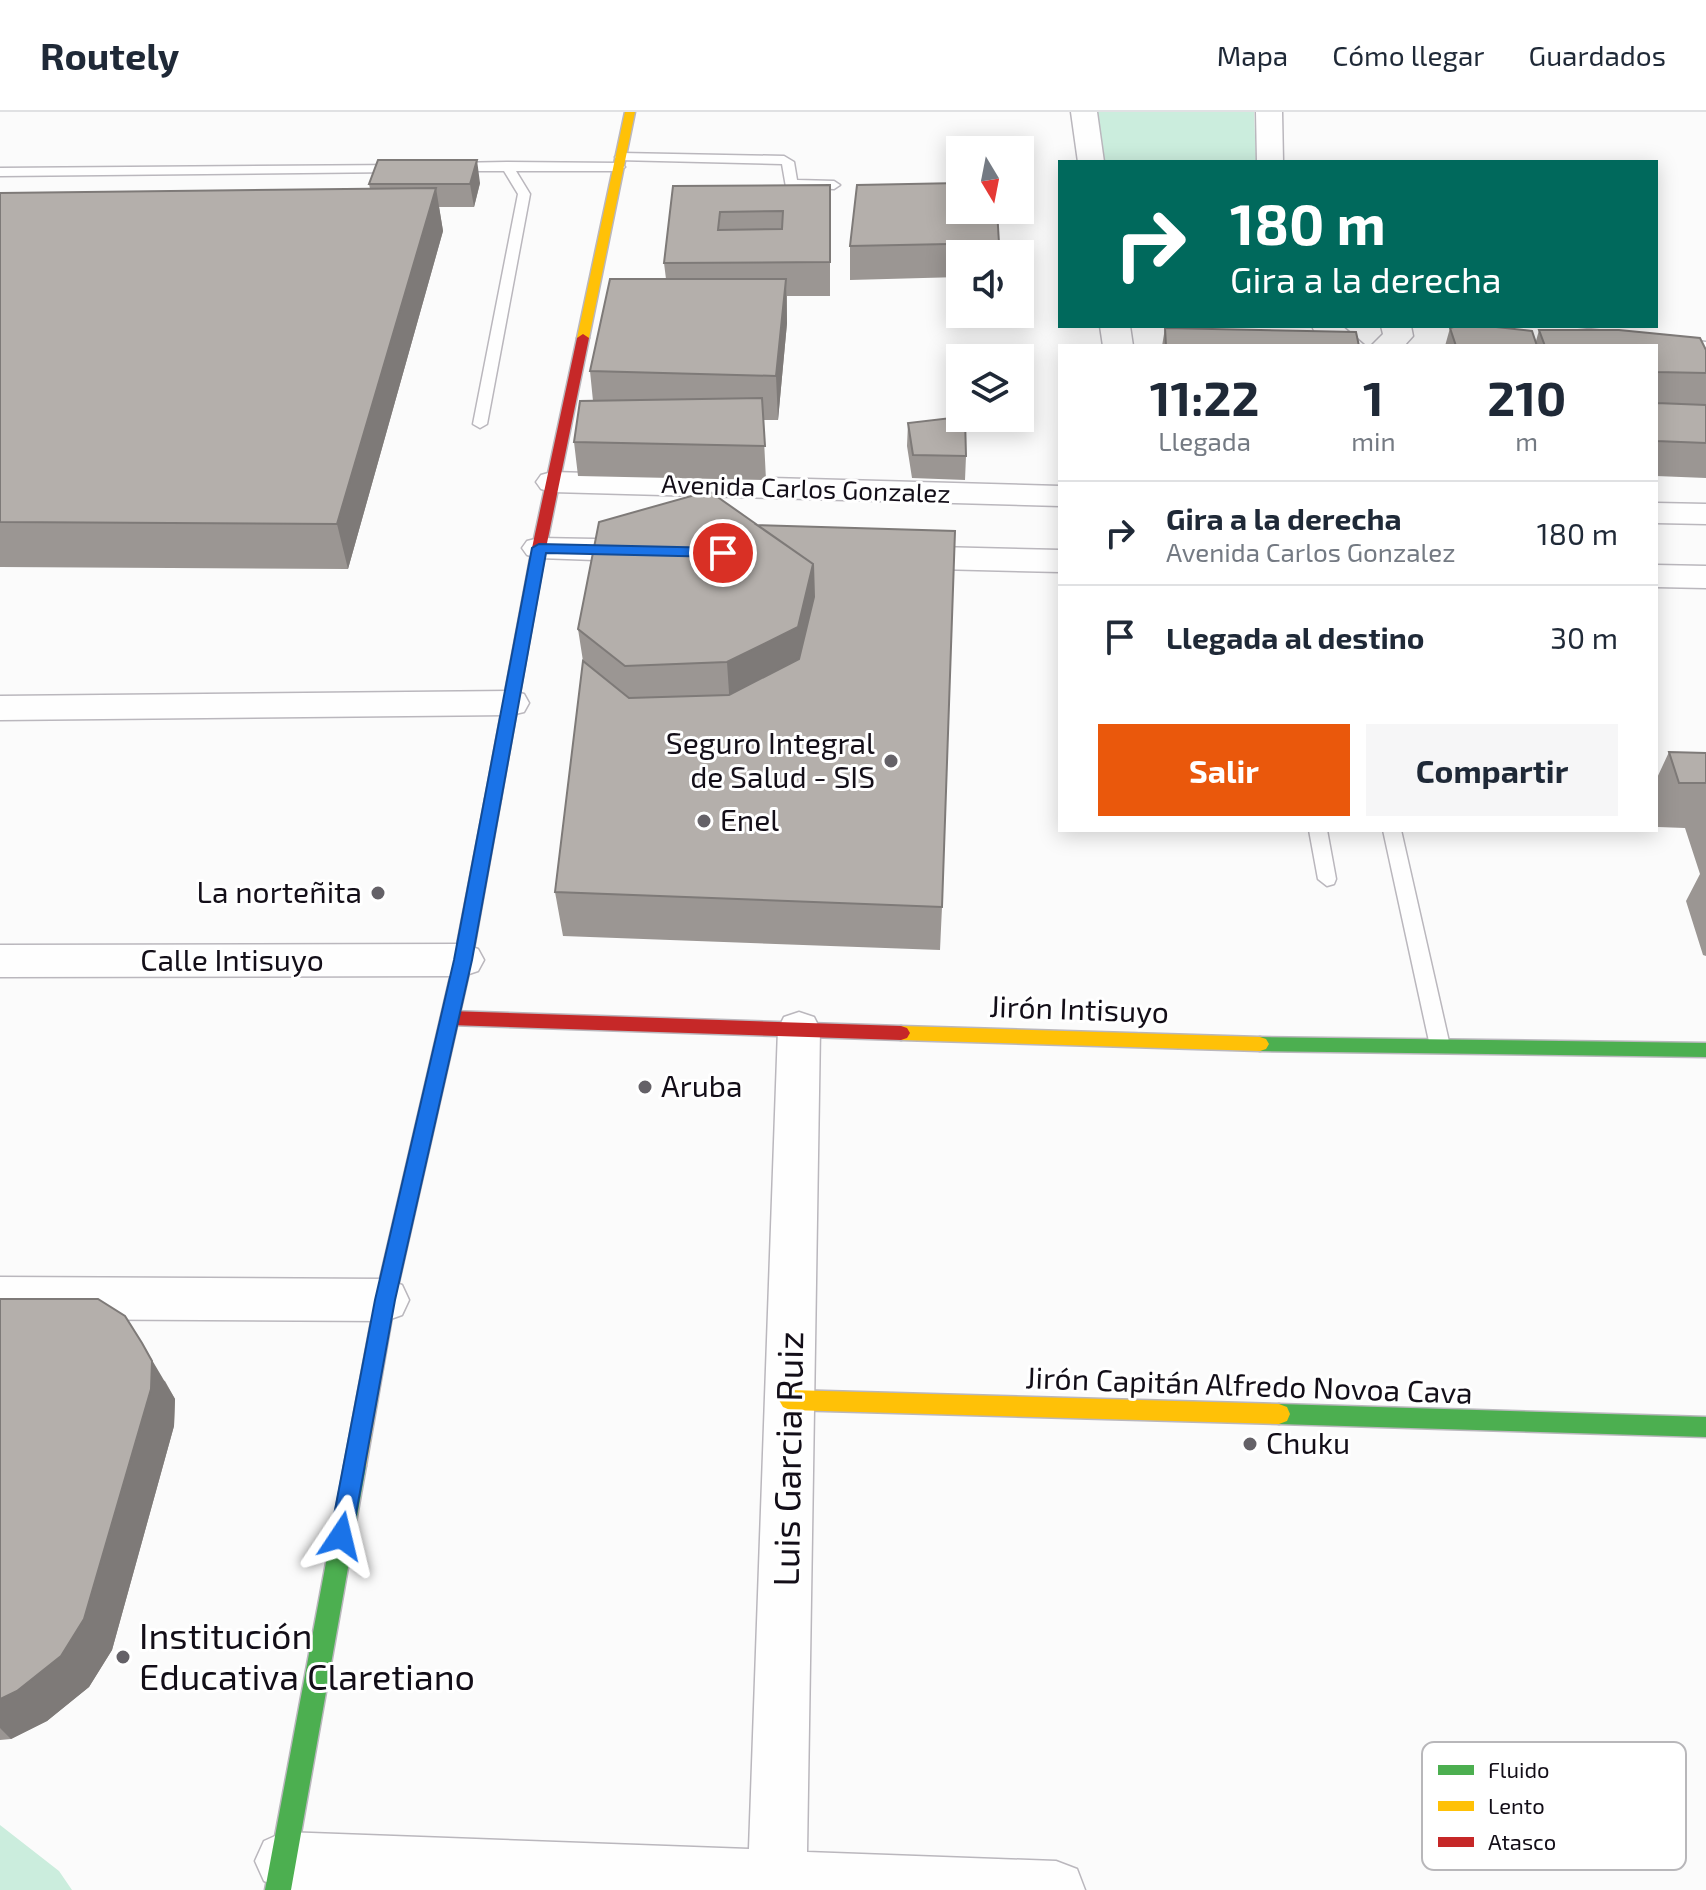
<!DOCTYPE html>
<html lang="es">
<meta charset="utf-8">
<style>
:root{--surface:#fff;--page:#f6f6f7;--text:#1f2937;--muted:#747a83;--line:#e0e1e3;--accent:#ea580c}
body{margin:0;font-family:"Exo 2",sans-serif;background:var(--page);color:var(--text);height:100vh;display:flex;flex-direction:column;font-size:30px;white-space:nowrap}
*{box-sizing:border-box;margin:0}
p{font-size:26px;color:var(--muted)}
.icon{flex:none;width:44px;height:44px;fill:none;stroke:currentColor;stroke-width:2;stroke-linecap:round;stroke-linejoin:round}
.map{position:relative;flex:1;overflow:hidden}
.sheet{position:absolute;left:1058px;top:232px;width:600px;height:488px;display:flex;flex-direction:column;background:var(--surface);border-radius:0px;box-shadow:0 4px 20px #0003}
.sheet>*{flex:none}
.top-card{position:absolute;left:1058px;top:48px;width:600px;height:168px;border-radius:0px;box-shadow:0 4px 20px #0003;background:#00695c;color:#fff;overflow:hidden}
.needle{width:52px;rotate:170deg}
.buttons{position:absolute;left:946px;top:24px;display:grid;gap:16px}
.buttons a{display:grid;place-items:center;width:88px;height:88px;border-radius:0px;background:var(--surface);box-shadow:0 4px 20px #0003;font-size:40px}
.pin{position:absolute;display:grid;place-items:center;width:68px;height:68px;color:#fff;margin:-34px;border:4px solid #fff;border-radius:50%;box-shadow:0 2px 8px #0007}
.me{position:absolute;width:88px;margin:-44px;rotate:10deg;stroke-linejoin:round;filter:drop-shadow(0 0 6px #0008)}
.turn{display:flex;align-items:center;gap:28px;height:168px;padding:0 40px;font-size:36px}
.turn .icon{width:104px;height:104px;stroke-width:2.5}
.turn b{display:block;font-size:56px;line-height:68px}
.eta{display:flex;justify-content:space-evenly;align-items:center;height:136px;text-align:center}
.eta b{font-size:48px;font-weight:700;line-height:56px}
.button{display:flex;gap:16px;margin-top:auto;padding:16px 40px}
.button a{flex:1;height:92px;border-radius:0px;background:var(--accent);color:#fff;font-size:32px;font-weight:700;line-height:92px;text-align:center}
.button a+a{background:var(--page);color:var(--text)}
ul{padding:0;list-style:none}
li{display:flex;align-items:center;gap:24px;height:104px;padding:0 40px;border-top:2px solid var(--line)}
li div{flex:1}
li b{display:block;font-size:30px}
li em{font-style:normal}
header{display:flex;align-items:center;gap:48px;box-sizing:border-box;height:112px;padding:0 40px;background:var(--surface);border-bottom:2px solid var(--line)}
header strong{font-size:38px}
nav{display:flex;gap:44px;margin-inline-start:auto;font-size:28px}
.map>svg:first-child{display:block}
.green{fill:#cbeddd}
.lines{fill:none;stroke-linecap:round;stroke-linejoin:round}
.lane-casing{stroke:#bab7bd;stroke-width:3}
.street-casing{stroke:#bab7bd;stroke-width:3}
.fast-casing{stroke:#bab7bd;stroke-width:3}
.slow-casing{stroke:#bab7bd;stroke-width:3}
.jam-casing{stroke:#bab7bd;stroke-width:3}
.lane{fill:#fefefe;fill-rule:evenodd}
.street{fill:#fefefe;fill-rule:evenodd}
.fast{fill:#4caf50;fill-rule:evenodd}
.slow{fill:#ffc107;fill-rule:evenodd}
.jam{fill:#c62828;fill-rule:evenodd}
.wall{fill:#9b9693}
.shaded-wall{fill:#7e7a78}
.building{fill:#b4afab;stroke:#7e7a78;stroke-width:2;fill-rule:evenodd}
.route{fill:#1a73e8;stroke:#114b97;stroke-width:2}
.poi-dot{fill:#646167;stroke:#fff;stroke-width:3}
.labels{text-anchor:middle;stroke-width:6;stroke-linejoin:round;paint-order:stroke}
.far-street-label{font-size:26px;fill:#130e18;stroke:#fff}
.poi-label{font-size:30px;fill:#130e18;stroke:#fff;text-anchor:start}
.street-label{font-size:30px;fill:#130e18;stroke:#fff}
.near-street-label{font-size:36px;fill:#130e18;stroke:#fff}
.near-poi-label{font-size:36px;fill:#130e18;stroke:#fff;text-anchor:start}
.key{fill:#fff;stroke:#b8b7ba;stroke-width:2}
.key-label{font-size:22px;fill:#130e18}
</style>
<header>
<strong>Routely</strong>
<nav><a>Mapa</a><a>Cómo llegar</a><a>Guardados</a></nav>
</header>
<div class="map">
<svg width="1706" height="1778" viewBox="0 0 1706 1778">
<rect width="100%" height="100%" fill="#fbfbfb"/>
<path class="green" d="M1093,0H1254L1256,50H1101Z
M0,1713L59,1759L72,1778H0Z"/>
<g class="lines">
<g class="lane-casing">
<path id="lane" d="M621,41L784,44L794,50L797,68L834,69L840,73L834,77L786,75L782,52L617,48L615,45Z
M507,50L619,51L625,55L619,59H516L530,82L487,312L480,316L473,312L518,82L504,59H452L446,55L452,51Z
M404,53V59L400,60L0,64V56Z
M1309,718H1327L1336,767L1334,772L1327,774L1318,767Z
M1383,718H1401L1450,934L1447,940H1433L1430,934Z"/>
</g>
<g class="street-casing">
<path id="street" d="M1071,0H1097L1104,50H1078Z
M1256,0H1282L1283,50H1257Z
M1100,214H1130L1133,234H1103Z
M1312,214H1342L1365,234C1341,234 1322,239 1312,214Z
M1381,214H1411L1413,224L1404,234H1371L1383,222Z
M1462,214H1559L1706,230V248L1656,243V234H1578L1477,223L1467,220Z
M552,360L1060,374V394L552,380L541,377L536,370L541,363Z
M1656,391L1706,392V412L1656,411Z
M539,426L650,428L662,432L667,439L662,446L650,450L539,446L527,443L522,436L527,429Z
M896,434L1060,438V460L896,456L884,452L879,445L884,438Z
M1656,453L1706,454V476L1656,475Z
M511,579L524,582L529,591L524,600L511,603L0,608V584Z
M463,832L478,837L484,848L478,859L463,864L0,865V833Z
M799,900L814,905L820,917L807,1740L1056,1749L1077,1757L1085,1778H287L264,1769L255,1749L264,1729L284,1720L749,1737L778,917L784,905Z
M0,1165L385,1167L402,1173L409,1188L402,1203L385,1209L0,1207Z"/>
</g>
<g class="fast-casing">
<path id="fast" d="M1260,925L1706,931V945L1260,939L1254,937L1251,932L1254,927Z
M1279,1292L1706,1305V1325L1279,1312L1271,1309L1268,1302L1271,1295Z
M355,1344L363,1347L366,1354L291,1778H265L344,1354L347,1347Z"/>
</g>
<g class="slow-casing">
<path id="slow" d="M625,0H635L589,226L583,230L577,226Z
M493,681L501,687L472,848L395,1188L366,1354L363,1361L355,1364L347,1361L344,1354L375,1188L454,848L485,687Z
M901,914L1260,925L1266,927L1269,932L1266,937L1260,939L901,928L895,926L892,921L895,916Z
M790,1278L1279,1292L1287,1295L1290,1302L1287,1309L1279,1312L790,1298L783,1295L779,1288L783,1281Z"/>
</g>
<g class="jam-casing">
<path id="jam" d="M583,222L589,226L546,436L501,687L493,693L485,687L532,436L577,226Z
M450,899L901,914L907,916L910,921L907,926L901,928L450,913L444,911L441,906L444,901Z"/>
</g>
<use href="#lane" class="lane"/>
<use href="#street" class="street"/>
<use href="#fast" class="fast"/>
<use href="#slow" class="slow"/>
<use href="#jam" class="jam"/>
</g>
<path class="wall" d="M480,71L474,95H439L443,119L348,457L0,455V81L370,77L369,72Z
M830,73V184H787V211L778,308H763L766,368L578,364L574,330L593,289L590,259L666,167L664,151L673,74Z
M999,131L998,142H960V165L850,168V134Z
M1137,214H1254V216Z
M1165,216L1359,234H1162Z
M1450,216L1536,229L1539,218L1706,238V366L1656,364V234H1445Z
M908,311L966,344L965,368L912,366L907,334Z
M616,405L942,795L940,838L563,824L555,780L583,549L578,517Z
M1669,640L1706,641V844L1703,843L1686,789L1700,762L1685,716L1658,715L1656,710V668Z
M0,1187L165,1269L175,1287L174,1314L112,1538L89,1575L47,1609L11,1627L0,1628Z"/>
<path class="shaded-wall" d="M477,48L480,71L474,95L470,72Z
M436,76L443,119L348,457L337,412Z
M786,167L787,211L778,308L776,264Z
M813,452L815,529L732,627L727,550Z
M142,1231L175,1287L174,1314L112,1538L89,1575L47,1609L11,1627L0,1616V1587Z"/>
<path class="building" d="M378,48H477L470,72H369Z
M960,71V98H997L999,131L850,134L857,73Z
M830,73V150L664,151L673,74ZM783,99L782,117L718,118L720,100Z
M436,76L337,412L0,410V81Z
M610,167H786L776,264L590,259Z
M1457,214H1487L1532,219L1537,234H1456L1450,216Z
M1165,216L1356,220L1359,234H1166Z
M1539,218H1619L1700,226L1706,238V261L1656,260V234H1545Z
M762,286L765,334L574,330L580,289Z
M1656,288L1657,291L1706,293V331L1656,329Z
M960,305L965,306L966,344L913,343L908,311Z
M709,379L813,452L798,515L727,550L625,554L578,517L599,410Z
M757,413L955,419L942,795L555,780L583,549L629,586L729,583L799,547L814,485L813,452Z
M1669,640L1706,641V671H1679Z
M0,1187H98L125,1204L142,1231L152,1249L151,1277L84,1507L61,1544L17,1579L0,1587Z"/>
<path class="route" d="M539,432L723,436L730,441L723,445L546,441L472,848L395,1188L352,1424L349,1431L341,1434L333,1431L330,1424L375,1188L454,848L532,436Z"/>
<g class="poi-dot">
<circle cx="891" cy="649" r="8"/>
<circle cx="704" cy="709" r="8"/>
<circle cx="378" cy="781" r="8"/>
<circle cx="645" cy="975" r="8"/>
<circle cx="1250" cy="1332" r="8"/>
<circle cx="123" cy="1545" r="8"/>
</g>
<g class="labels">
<g class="far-street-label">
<text transform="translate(806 377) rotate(2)" y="9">Avenida Carlos Gonzalez</text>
</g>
<g class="poi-label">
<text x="875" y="642" text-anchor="end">Seguro Integral<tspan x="875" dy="34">de Salud - SIS</tspan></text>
<text x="720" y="719">Enel</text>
<text x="362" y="791" text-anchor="end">La norteñita</text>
<text x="661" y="985">Aruba</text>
<text x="1266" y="1342">Chuku</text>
</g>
<g class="street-label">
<text x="232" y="859">Calle Intisuyo</text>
<text transform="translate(1079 898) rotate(2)" y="10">Jirón Intisuyo</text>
<text transform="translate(1249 1274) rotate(2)" y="10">Jirón Capitán Alfredo Novoa Cava</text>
</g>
<g class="near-street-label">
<text transform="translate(788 1347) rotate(-89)" y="13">Luis Garcia Ruiz</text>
</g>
<g class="near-poi-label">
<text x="139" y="1537">Institución<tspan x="139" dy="41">Educativa Claretiano</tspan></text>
</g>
</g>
<rect x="1422" y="1630" width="264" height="128" rx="12" class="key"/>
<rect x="1438" y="1653" width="36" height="10" fill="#4caf50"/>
<rect x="1438" y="1689" width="36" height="10" fill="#ffc107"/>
<rect x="1438" y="1725" width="36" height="10" fill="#c62828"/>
<g class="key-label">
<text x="1488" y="1666">Fluido</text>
<text x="1488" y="1702">Lento</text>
<text x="1488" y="1738">Atasco</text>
</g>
</svg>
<div class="buttons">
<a><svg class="needle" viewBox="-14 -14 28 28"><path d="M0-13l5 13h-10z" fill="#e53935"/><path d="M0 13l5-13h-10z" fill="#747a83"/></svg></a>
<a><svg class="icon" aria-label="sound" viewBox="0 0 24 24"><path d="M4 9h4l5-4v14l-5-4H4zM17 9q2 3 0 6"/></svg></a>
<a><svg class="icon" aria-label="layers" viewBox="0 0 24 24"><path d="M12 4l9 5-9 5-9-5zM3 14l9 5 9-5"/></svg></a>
</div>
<div class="pin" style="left:723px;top:441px;background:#d93025"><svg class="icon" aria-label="arrive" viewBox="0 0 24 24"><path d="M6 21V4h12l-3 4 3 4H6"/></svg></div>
<svg class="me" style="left:341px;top:1424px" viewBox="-20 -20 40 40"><path d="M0-17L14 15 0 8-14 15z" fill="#1a73e8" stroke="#fff" stroke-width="4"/></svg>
<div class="top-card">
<div class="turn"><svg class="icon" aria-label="right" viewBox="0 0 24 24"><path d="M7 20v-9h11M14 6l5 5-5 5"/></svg><div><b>180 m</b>Gira a la derecha</div></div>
</div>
<section class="sheet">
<div class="eta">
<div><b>11:22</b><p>Llegada</p></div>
<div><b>1</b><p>min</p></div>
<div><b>210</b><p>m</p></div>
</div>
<ul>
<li><svg class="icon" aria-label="right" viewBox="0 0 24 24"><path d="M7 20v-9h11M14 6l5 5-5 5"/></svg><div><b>Gira a la derecha</b><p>Avenida Carlos Gonzalez</p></div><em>180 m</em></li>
<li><svg class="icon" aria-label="arrive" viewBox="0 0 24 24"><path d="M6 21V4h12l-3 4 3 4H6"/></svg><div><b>Llegada al destino</b></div><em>30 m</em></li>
</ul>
<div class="button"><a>Salir</a><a>Compartir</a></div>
</section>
</div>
